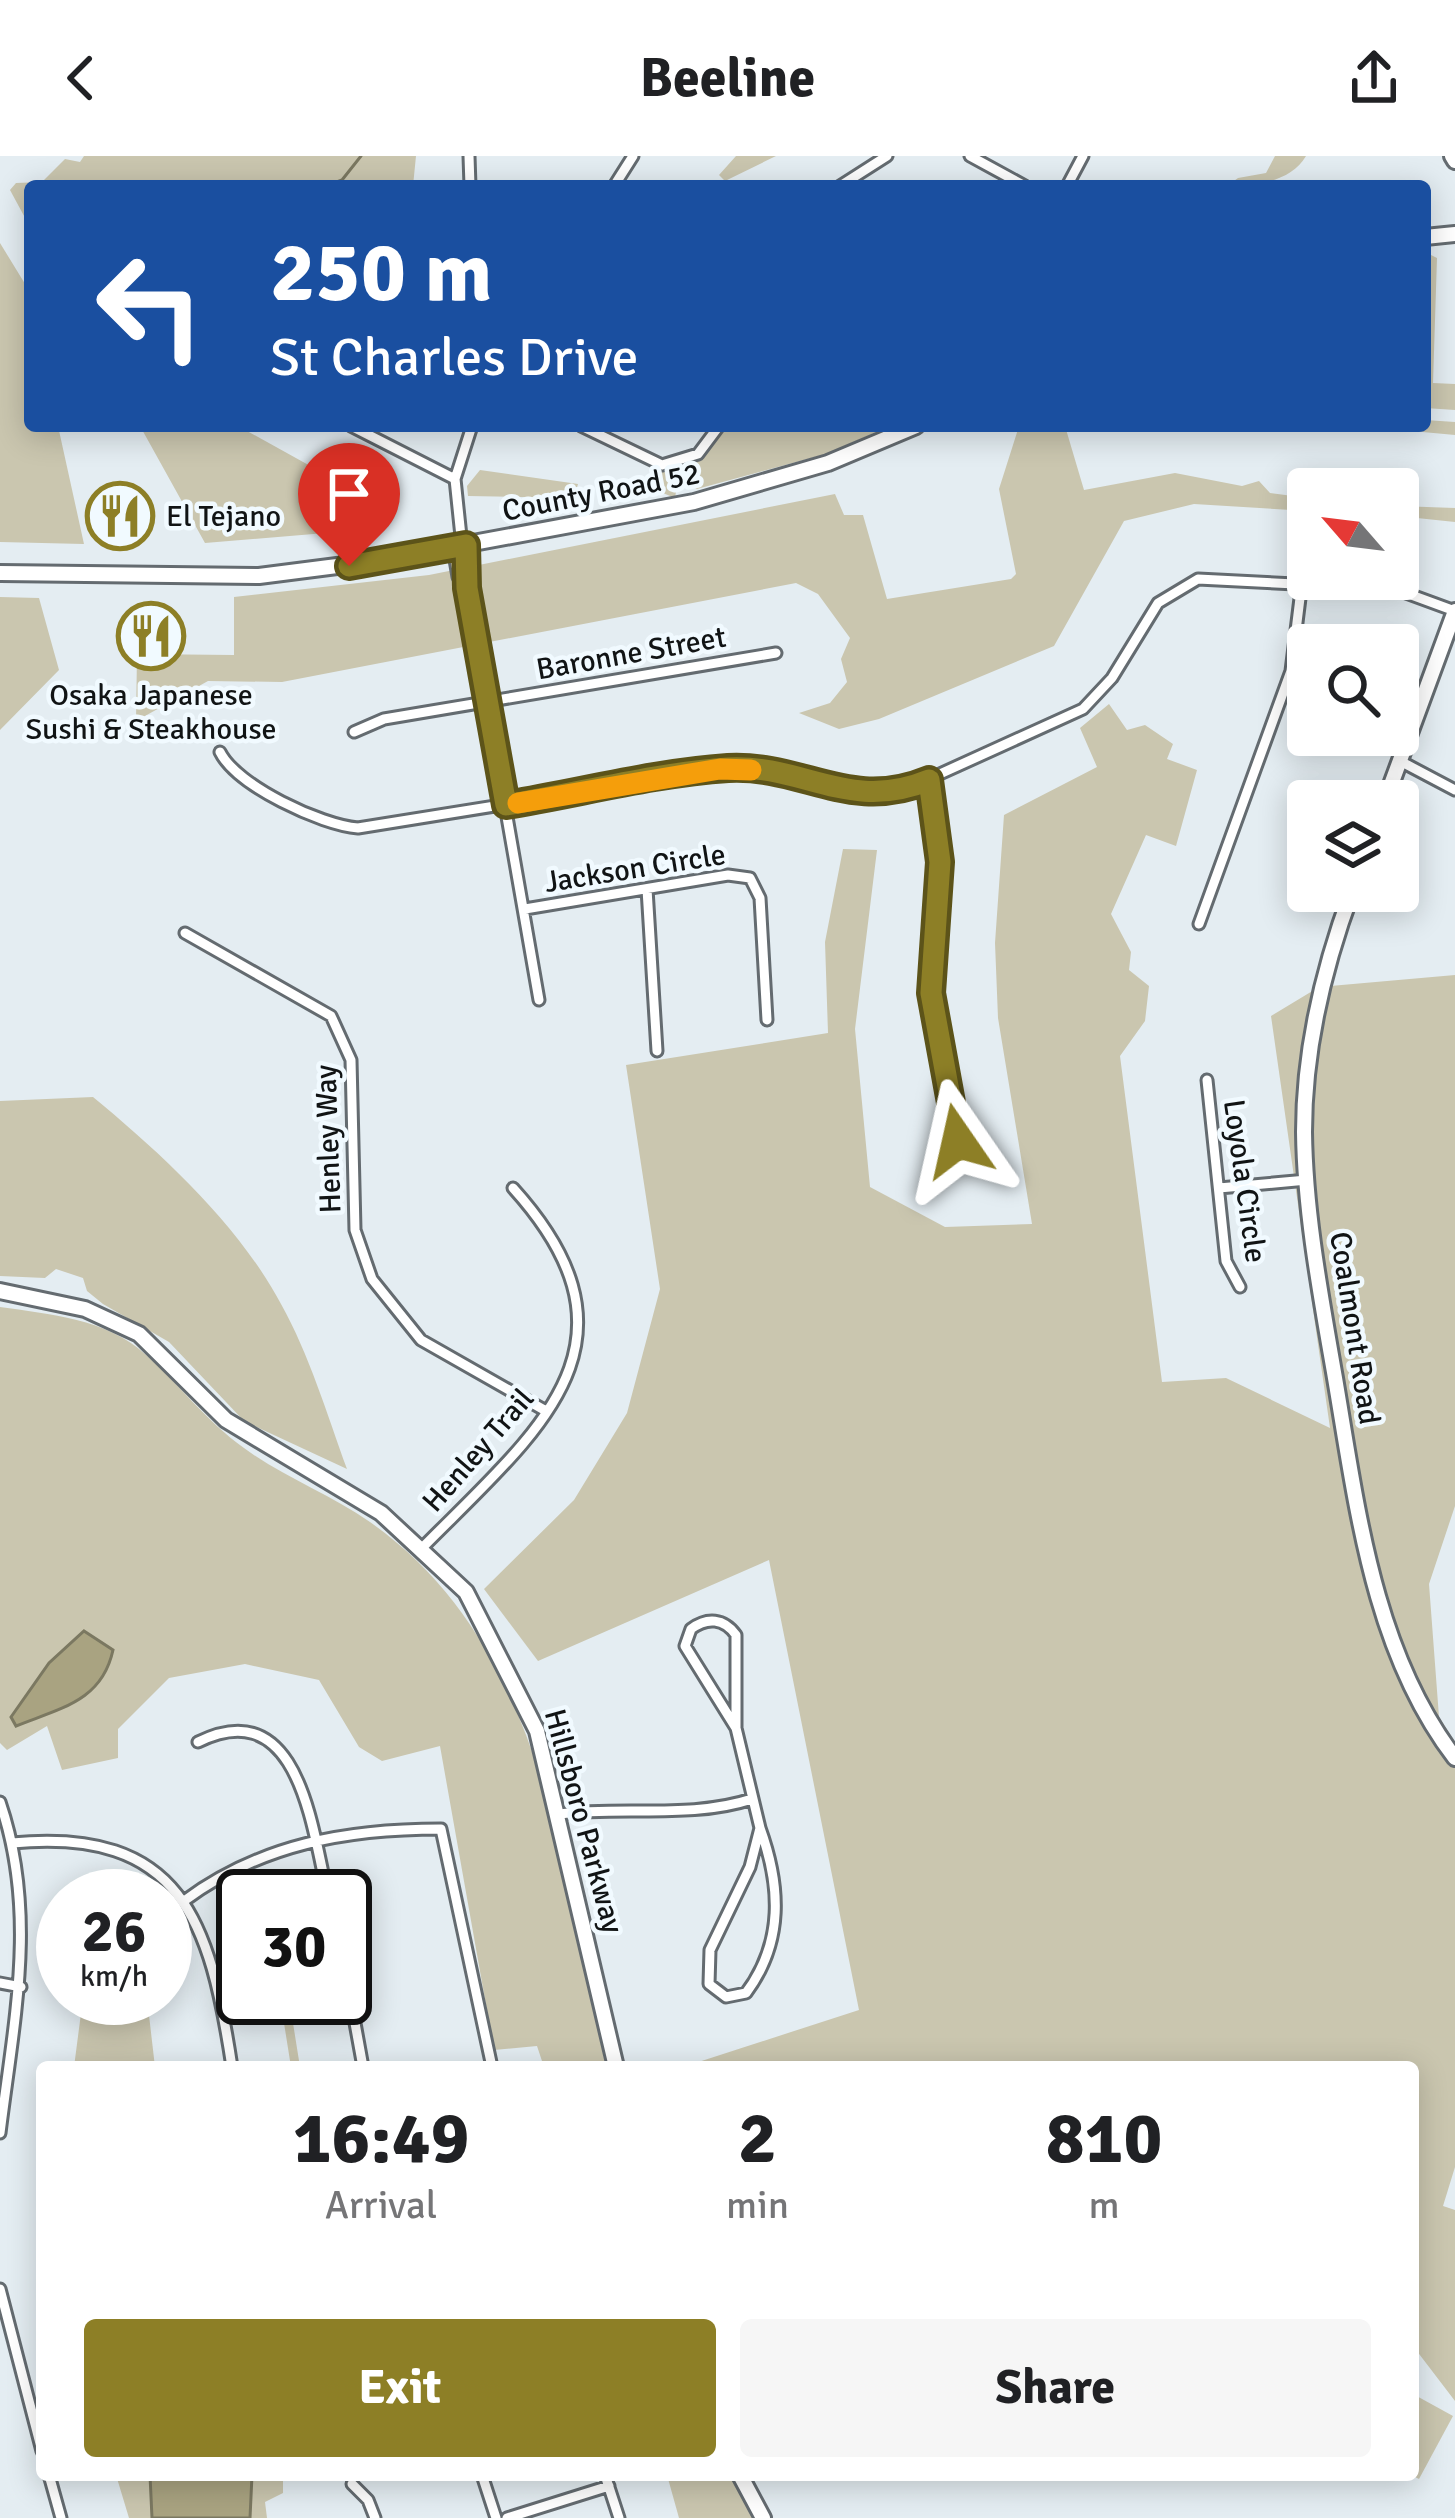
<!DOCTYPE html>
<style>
:root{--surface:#fff;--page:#f6f6f6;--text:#202124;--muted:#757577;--accent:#8d7f26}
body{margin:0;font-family:Signika,sans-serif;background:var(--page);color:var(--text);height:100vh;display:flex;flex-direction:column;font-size:45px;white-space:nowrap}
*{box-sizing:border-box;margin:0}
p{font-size:39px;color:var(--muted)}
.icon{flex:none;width:66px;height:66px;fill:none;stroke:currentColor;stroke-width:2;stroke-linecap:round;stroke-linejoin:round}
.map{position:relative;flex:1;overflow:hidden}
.details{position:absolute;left:36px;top:1905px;width:1383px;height:420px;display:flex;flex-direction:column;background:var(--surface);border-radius:12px;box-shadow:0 6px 30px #0003}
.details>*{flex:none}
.top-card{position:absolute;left:24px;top:24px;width:1407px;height:252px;border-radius:12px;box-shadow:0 6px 30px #0003;background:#1a4fa0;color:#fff;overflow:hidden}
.needle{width:78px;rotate:298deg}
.buttons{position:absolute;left:1287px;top:312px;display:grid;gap:24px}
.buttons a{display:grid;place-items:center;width:132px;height:132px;border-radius:12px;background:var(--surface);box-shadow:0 6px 30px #0003;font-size:60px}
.speed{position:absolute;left:36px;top:1713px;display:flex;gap:24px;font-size:60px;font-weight:700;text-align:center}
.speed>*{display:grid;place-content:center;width:156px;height:156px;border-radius:50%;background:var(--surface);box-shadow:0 6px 30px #0003;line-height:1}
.speed small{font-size:30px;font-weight:400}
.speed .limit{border:6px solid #111;border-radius:18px;background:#fff;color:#111}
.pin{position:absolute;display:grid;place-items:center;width:102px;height:102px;color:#fff;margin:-123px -51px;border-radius:50% 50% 50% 0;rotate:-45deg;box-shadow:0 0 12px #0007}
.pin .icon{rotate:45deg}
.me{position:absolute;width:132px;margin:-66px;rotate:349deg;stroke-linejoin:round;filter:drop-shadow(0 0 9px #0008)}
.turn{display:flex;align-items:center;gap:42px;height:252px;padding:0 48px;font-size:54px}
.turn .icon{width:156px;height:156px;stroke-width:2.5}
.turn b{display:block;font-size:84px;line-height:102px}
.eta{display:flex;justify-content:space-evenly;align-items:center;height:204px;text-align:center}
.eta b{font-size:72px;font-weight:700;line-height:84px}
.primary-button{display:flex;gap:24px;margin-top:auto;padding:24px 48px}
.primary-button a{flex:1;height:138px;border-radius:12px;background:var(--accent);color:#fff;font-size:48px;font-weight:700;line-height:138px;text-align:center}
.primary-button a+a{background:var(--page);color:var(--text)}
header{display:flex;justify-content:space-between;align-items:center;height:156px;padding:0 48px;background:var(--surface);font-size:54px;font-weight:700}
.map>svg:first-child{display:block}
.green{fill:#cac6af}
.water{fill:#a9a381;stroke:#7b7861;stroke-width:3}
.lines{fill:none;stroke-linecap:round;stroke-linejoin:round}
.stream{stroke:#7b7861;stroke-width:3}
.street-casing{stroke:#646b70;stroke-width:15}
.secondary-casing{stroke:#646b70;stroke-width:20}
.street{stroke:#fff;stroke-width:9}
.secondary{stroke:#fff;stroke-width:14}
.route-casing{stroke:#5c5319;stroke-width:30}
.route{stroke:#8d7f26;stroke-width:21}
.slow{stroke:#f59e0b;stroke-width:21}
.labels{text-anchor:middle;stroke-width:9;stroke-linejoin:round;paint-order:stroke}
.street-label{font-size:30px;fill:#111415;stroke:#f1faff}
.poi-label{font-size:30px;fill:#111415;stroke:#f1faff;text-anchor:start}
</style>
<header><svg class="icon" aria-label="back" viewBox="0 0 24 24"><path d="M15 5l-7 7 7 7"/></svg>Beeline<svg class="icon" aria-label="share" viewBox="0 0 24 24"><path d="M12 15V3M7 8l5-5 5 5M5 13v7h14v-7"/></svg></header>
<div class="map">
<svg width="1455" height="2362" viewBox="0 0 1455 2362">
<rect width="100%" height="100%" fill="#e4edf2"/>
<path class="green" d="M84,0H416L413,30H30V71L10,34L16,27L42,26L65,3L80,6Z
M736,0H776L725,25L719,19Z
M1275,0H1306C1291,26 1255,30 1227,30L1238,22L1266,17Z
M0,87L30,136V270H58L84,388L0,386Z
M1425,96L1437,102L1433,227L1455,228V254L1425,252L1430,124L1425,123Z
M1425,264L1455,266V279L1358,270H1425Z
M140,270H238L395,357L385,372L205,387Z
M725,270H890L826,298L697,333L678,323L675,342L658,335L659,316L695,304Z
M1019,270H1065L1084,334L1175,317L1242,330L1259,325L1270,337L1308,342V355L1194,348L1124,365L1054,490L879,563L839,573L799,557L830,547L847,526L841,503L850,482L818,438L796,427L282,526L208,525L136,565L137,498L234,499V441L429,419L835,338L844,359H863L887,443L1011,423L1016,418L999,333Z
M480,314L578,328L574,342L468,340L467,330Z
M1398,350L1455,352V366L1398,360Z
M0,441L39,442L59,514L0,574Z
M1109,548L1127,574L1145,569L1173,588L1167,603L1197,614L1176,690L1146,679L1111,758L1131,796L1129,814L1149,830L1145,865L1120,900L1162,1226L1226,1222L1330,1272L1271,860L1319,831L1455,819V1350L1429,1428L1439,1561L1455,1586V2011L1443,2050L1455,2054V2245L1413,2190V1911H683L859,1854L769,1404L538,1505L484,1433L574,1344L627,1257L660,1133L626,909L828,877L825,786L843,693L877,694L855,873L870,1031L945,1071L1032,1068L998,862L995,787L1004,659L1097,611L1080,572Z
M93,941C161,997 239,1069 281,1148C309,1198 327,1258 347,1313L244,1265L169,1186L103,1148L87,1135L83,1122L56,1113L45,1122L0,1120V945Z
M0,1151C49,1158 107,1163 145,1198C179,1228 206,1265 244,1292C283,1321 330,1338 370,1366C547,1491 562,1717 606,1911H544L537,1890L494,1894L440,1590L382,1605L359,1591L319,1524L245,1508L169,1522L118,1573V1602L62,1614L47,1570L7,1594L0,1587Z
M83,1842H147L155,1911H74Z
M280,1842H289L300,1911H291Z
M1413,2238L1453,2260L1419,2323L1411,2319Z
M116,2319H150L152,2362H129Z
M252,2319H283V2337L265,2346L267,2362H250Z
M667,2319H732L754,2362H679Z"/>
<path class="water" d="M84,1475L113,1494C102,1545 61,1552 16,1570L11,1561L49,1507Z
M150,2319H252L250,2362H152Z"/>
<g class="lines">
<path class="stream" d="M326,30L342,24L361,0"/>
<g class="street-casing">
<path id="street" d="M469,0L470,30
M970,0L1025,30
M614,30L633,0
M840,30L887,0
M1067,30L1083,0
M351,270L455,323
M581,270L662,309L698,298L719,270
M466,389L467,432L539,844
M462,390L455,323L472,270
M453,392L458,421L467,432
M354,576L384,563L776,497
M220,596C237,630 321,669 358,672L731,612L860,638L909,632L1083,553L1112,522L1158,447L1198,423L1395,433L1455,455
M1400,605L1455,634
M929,624L940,706L931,837L954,971L968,1003
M647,733L657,895
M525,753L728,719L750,722L760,742L767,864
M1199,768L1291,515L1302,426
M185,777L331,860L351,904L355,1074L372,1123L421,1184L546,1255
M1207,924L1226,1105L1240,1131
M1219,1032L1307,1024
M423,1391C539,1274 653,1187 513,1032
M736,1572L685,1490L691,1473C707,1461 724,1462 736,1479V1572L760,1672L750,1711L710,1794L709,1828L726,1841L746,1837C784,1786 781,1730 760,1672
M198,1586C300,1536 312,1674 328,1740
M0,1646C38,1757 14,1864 0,1977
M560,1658C623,1650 691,1663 752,1643
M12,1687C182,1671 210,1766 232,1911
M184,1745C261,1688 347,1673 441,1673L492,1911
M345,1812L363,1911
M0,1827L21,1831
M0,2133L42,2295
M49,2319L61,2362
M482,2319L496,2362
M605,2319L619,2362
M352,2328L368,2344L375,2362
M507,2362L609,2330"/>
</g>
<g class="secondary-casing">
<path id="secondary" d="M1452,0L1455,5
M1425,81L1455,78
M0,417L259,420L376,405L694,346L828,307L916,270
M1385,645L1455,455
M1352,735C1323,813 1304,892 1304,976C1305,1058 1321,1141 1335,1222C1357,1351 1373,1495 1455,1602
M0,1135L85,1153L139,1178L226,1264L381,1357L466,1436L537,1575L616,1911
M740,2319L763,2362"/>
</g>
<use href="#street" class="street"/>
<use href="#secondary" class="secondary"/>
</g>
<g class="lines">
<g class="route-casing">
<path id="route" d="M349,410L466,389L467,432L506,649C579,637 654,617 728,612C804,608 849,657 929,624L940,706L931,837L958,985"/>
</g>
<use href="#route" class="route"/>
<path class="slow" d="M518,647L720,613L751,614"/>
</g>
<defs>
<g id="restaurant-ring" transform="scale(3.45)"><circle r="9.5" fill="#f1faff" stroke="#8d7f26" stroke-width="1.5"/><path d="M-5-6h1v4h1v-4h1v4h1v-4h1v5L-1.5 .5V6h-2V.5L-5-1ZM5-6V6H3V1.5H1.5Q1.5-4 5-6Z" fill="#8d7f26"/></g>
</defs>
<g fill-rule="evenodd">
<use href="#restaurant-ring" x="120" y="360"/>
<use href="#restaurant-ring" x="151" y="480"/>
</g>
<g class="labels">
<g class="street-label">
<text transform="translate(601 336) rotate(-11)" y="10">County Road 52</text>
<text transform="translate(631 497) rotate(-10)" y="10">Baronne Street</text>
<text transform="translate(635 712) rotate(-9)" y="10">Jackson Circle</text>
<text transform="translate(328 983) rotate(-92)" y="10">Henley Way</text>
<text transform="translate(1245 1025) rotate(82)" y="10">Loyola Circle</text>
<text transform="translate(1355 1172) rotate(81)" y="10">Coalmont Road</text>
<text transform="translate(478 1294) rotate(-49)" y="10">Henley Trail</text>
<text transform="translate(584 1665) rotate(75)" y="10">Hillsboro Parkway</text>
</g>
<g class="poi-label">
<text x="166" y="370">El Tejano</text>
<text x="151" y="549" text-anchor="middle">Osaka Japanese<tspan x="151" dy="34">Sushi &amp; Steakhouse</tspan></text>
</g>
</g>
</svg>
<div class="buttons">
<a><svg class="needle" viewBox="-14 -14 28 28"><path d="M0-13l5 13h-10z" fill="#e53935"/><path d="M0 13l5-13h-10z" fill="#757577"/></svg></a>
<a><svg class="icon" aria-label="search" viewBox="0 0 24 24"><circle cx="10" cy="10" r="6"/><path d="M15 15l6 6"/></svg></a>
<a><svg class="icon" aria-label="layers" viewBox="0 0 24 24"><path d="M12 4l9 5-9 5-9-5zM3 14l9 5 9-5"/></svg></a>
</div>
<div class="speed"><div>26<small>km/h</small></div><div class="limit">30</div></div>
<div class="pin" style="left:349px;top:410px;background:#d93025"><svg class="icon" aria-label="arrive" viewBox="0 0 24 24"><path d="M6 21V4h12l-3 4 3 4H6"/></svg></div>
<svg class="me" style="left:958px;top:985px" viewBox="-20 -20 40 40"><path d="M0-17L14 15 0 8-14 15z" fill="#8d7f26" stroke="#fff" stroke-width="4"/></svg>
<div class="top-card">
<div class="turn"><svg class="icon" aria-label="left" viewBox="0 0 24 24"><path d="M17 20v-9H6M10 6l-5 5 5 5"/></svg><div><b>250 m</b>St Charles Drive</div></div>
</div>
<section class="details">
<div class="eta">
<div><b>16:49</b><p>Arrival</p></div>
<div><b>2</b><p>min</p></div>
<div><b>810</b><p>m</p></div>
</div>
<div class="primary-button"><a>Exit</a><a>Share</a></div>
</section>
</div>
